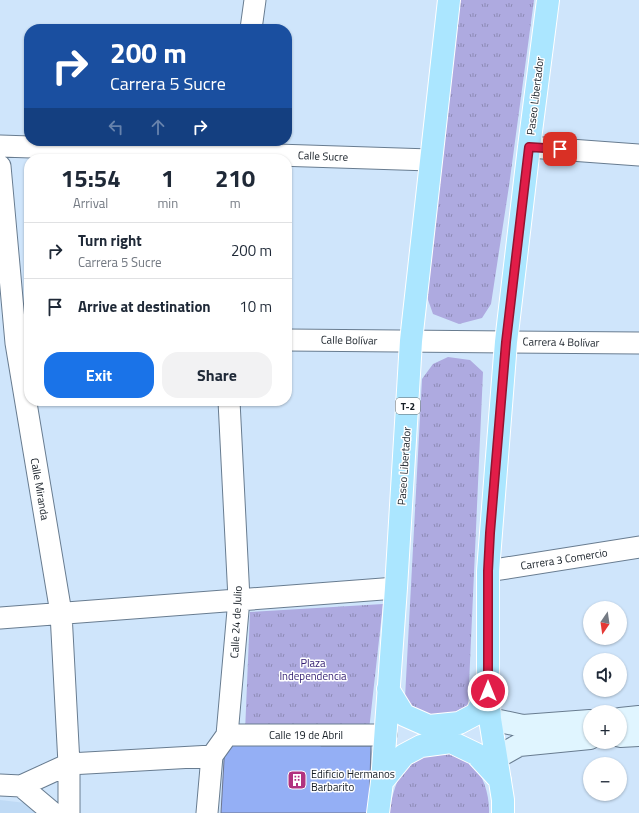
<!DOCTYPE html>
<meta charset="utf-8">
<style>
:root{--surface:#fff;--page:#f2f2f3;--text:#1f2937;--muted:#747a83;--line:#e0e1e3;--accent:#1a73e8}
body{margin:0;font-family:"Titillium Web",sans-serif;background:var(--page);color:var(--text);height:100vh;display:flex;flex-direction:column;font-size:15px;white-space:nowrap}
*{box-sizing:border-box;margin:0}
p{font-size:13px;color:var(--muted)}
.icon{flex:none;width:22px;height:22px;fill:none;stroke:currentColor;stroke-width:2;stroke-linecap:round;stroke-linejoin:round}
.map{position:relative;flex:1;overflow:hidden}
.details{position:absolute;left:24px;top:154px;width:268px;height:252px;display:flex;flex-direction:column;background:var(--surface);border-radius:16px;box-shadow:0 1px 3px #0004}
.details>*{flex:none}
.top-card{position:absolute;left:24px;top:24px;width:268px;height:122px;border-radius:16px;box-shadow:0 1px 3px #0004;background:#1a4fa0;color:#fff;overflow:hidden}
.needle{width:26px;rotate:193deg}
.controls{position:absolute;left:583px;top:601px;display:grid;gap:8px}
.controls a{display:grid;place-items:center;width:44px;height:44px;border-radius:50%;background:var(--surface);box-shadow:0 1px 3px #0004;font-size:20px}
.pin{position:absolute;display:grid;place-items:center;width:34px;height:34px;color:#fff;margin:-17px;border-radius:8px;box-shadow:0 2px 6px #0006}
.me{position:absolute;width:44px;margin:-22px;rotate:0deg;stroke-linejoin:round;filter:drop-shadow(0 0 3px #0008)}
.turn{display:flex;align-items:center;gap:14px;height:84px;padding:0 20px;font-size:18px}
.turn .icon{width:52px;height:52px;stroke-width:2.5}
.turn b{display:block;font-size:28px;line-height:34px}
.lanes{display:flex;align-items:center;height:38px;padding:0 20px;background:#0003;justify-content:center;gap:20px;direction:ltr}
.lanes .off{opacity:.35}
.eta{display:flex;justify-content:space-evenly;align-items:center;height:68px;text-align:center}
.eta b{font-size:24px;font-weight:700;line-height:28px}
.action{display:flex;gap:8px;margin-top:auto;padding:8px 20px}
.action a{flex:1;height:46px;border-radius:16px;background:var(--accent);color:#fff;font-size:16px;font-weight:700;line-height:46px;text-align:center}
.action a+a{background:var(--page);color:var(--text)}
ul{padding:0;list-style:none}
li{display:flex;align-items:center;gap:12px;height:56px;padding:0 20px;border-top:1px solid var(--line)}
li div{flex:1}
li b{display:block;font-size:15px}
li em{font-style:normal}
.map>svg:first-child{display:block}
.built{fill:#bfdaf5}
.park{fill:url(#park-tufts)}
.building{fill:#94aff5;stroke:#6e778f;filter:url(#shadow)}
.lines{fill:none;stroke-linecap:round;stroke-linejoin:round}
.minor-casing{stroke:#687c90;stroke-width:23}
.secondary-casing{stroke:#687c90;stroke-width:24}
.trunk-casing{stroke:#fff;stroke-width:24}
.minor{stroke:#fff;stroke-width:21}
.secondary{stroke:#e0f5ff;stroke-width:22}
.trunk{stroke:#abe6ff;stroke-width:22}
.route-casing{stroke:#92132f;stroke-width:10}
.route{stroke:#e11d48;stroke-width:7}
.labels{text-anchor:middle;stroke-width:3;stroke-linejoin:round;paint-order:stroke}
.shield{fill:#fff;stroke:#5c6267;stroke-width:1}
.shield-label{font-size:10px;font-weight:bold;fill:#161e26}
.street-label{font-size:11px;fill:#161e26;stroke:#fff}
.park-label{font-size:11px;fill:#311c70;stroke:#fff}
.poi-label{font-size:11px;fill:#161e26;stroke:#fff;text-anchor:start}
</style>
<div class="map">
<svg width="639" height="813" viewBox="0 0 639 813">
<defs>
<pattern id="park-tufts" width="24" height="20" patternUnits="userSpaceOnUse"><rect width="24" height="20" fill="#aeaae0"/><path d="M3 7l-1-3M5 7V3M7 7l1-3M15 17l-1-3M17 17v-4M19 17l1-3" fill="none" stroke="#8d8ab5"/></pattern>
<filter id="shadow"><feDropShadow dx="3.5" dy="3.5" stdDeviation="2" flood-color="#0004"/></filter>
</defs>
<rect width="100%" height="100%" fill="#cfe5fb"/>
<path class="built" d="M0,800L26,803L36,813H0Z"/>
<path class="park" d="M455,0H534L509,186L491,304L482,318L459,324L433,314L426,294Z
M448,357L470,360L483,372L468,707L453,716L436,719L416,712L405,698L422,379L433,364Z
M383,604L369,730L245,732L250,612Z
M441,749C447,752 455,753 462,756C481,765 490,793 489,813H389C392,795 397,779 406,763Z"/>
<path class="building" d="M311,740L321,746H371L369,813H221L225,743Z"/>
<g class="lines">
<g class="minor-casing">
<path id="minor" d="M251,29L255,0
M0,146L430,160
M529,147L639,155
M0,166L16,343L61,613L69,764V813
M287,340L639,343
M488,571L639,547
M0,618L396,588
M227,735H386
M0,785L21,786L69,764L212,756
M21,786L53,813
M207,813L212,756L227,735L239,599L229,401"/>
</g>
<g class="secondary-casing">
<path id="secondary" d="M490,719L523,726L590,721
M620,719L639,717
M620,736L639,735
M496,758L519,745L590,738"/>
</g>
<g class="trunk-casing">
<path id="trunk" d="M388,689L404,715L429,726L459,723L476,714L488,691
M382,782L404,755L421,746L451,742L476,754L500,780
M378,813L382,782L396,588L411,341L449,0
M503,813V800L490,719L488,691V571L506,342L529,147L548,0"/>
</g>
<use href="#minor" class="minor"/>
<use href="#secondary" class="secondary"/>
<use href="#trunk" class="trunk"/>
</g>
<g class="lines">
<g class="route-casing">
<path id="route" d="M488,691V571L490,533L506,342L529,147L560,149"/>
</g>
<use href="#route" class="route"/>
</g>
<defs>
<g id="building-square" transform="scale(1)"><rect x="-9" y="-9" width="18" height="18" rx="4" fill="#b1327f" stroke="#fff"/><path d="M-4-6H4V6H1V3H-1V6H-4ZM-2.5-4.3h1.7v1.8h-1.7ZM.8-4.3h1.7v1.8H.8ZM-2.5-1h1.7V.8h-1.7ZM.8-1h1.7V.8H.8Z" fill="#fff"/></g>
</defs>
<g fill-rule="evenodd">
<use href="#building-square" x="297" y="780"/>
</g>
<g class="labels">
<rect class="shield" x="396" y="398" width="24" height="16" rx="3"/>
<g class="shield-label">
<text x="408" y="410">T-2</text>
</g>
<g class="street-label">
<text transform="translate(535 96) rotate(-83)" y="4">Paseo Libertador</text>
<text transform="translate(323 156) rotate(2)" y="4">Calle Sucre</text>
<text transform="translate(349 340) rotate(1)" y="4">Calle Bolívar</text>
<text transform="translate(561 342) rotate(1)" y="4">Carrera 4 Bolívar</text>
<text transform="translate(404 466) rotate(-86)" y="4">Paseo Libertador</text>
<text transform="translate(40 489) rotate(80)" y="4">Calle Miranda</text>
<text transform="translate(564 559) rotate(-9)" y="4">Carrera 3 Comercio</text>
<text transform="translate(236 622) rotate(-87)" y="4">Calle 24 de Julio</text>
<text x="306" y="739">Calle 19 de Abril</text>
</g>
<g class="park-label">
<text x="313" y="667">Plaza<tspan x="313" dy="13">Independencia</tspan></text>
</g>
<g class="poi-label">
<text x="311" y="778">Edificio Hermanos<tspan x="311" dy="13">Barbarito</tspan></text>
</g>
</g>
</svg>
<div class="controls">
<a><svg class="needle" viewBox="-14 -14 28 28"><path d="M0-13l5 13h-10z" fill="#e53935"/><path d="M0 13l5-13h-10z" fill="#747a83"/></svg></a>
<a><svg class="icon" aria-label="sound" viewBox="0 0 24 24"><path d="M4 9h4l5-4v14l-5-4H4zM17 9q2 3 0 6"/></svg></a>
<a>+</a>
<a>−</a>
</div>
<div class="pin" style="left:560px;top:149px;background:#d93025"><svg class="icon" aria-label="arrive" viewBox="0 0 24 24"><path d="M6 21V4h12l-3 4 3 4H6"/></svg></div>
<svg class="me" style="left:488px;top:691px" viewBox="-20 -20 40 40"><circle r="17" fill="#e11d48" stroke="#fff" stroke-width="3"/><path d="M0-11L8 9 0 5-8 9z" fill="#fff"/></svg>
<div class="top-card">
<div class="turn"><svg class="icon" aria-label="right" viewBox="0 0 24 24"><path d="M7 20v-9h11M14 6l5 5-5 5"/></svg><div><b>200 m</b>Carrera 5 Sucre</div></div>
<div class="lanes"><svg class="icon off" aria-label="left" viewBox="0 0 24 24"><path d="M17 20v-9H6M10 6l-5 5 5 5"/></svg><svg class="icon off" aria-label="ahead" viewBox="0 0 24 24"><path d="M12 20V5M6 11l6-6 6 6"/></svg><svg class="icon" aria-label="right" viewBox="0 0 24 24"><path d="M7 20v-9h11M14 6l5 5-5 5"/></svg></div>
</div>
<section class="details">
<div class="eta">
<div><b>15:54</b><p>Arrival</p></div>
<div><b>1</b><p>min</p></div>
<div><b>210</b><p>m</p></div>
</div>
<ul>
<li><svg class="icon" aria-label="right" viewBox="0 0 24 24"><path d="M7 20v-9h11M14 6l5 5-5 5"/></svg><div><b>Turn right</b><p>Carrera 5 Sucre</p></div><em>200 m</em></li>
<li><svg class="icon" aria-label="arrive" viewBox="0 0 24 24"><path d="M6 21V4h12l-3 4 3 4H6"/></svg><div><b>Arrive at destination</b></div><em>10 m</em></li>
</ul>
<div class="action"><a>Exit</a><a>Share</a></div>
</section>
</div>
